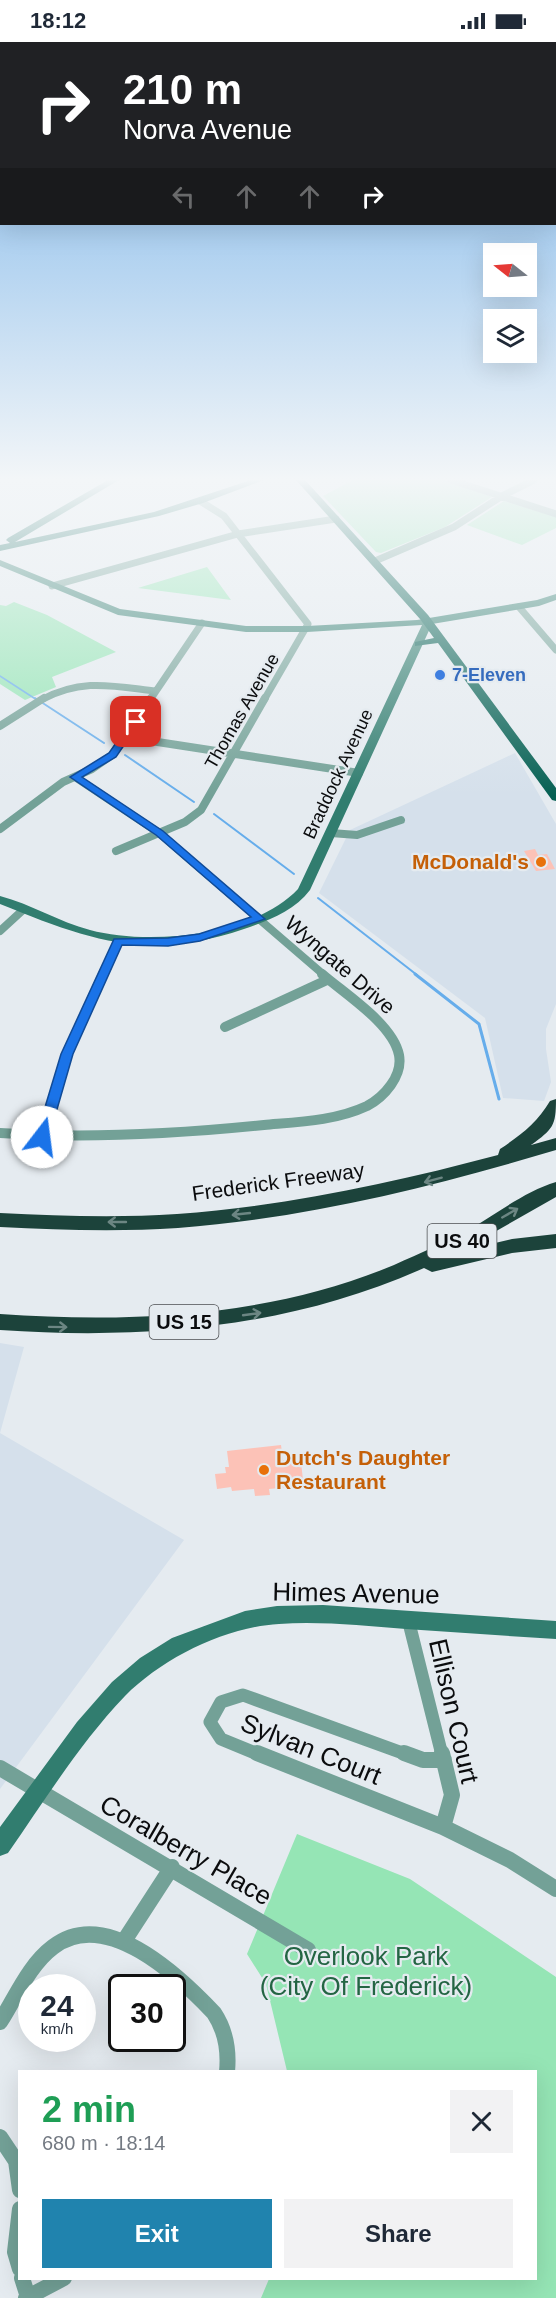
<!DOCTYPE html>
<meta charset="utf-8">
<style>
:root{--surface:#fff;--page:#f2f2f3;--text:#1f2937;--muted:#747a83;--accent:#2083ae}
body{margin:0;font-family:Arial,sans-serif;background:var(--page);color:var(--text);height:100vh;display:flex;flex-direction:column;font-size:22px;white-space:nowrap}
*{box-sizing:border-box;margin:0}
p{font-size:20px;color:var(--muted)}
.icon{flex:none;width:33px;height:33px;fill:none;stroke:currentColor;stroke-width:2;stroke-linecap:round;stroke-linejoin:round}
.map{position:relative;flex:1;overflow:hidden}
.details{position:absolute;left:18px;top:2028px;width:519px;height:210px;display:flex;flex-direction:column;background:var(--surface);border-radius:0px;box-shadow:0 6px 24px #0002}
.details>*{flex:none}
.banner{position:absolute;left:0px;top:0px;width:556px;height:183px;box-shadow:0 6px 24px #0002;background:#202124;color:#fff;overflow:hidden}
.needle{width:39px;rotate:287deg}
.fabs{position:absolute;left:483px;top:201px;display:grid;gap:12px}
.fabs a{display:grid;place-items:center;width:54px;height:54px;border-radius:0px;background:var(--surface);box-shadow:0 6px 24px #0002;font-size:30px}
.speed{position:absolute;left:18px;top:1932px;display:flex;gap:12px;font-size:30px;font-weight:700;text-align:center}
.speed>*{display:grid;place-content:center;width:78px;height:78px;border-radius:50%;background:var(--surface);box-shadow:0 6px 24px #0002;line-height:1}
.speed small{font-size:15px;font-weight:400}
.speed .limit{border:3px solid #111;border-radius:9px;background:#fff;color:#111}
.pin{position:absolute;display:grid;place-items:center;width:51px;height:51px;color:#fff;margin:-26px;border-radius:12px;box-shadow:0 3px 9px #0006}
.me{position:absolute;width:66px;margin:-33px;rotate:15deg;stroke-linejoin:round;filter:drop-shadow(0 0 4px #0008)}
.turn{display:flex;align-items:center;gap:21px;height:126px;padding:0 24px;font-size:27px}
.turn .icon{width:78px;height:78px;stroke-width:2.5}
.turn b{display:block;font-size:42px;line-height:51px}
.lanes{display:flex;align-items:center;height:57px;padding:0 24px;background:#0003;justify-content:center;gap:30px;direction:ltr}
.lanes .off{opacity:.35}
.round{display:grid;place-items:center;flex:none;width:63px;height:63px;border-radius:0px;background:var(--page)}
.overview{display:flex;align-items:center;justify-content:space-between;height:102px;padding:0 24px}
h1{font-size:36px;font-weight:800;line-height:45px;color:#1e9e55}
.button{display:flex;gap:12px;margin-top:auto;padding:12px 24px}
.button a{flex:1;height:69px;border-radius:0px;background:var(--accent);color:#fff;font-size:24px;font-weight:800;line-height:69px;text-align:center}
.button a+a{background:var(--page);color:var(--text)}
.status{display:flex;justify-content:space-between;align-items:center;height:42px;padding:0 30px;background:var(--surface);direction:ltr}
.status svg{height:16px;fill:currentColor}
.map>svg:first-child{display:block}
.built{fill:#d5e0eb}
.green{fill:#95e5b5}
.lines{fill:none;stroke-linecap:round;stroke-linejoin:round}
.stream-far2{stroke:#66adeb;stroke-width:1.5}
.stream-far1{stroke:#66adeb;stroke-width:2}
.stream{stroke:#66adeb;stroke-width:3}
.building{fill:#fcc2b7}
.street-far4{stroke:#73a197;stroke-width:7}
.street-far3{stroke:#73a197;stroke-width:8}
.street-far2{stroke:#73a197;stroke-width:10}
.street-far1{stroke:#73a197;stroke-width:13}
.street{stroke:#73a197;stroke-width:16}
.secondary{fill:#317d6f;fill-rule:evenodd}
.primary{fill:#066053;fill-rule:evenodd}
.highway{fill:#1c433b;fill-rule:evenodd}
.oneway{stroke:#6c8683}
.route{fill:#1a73e8;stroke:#114b97;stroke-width:1.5}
.shop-dot{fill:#3f7fe0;stroke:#e5ebf0;stroke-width:2}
.food-dot{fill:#e8710a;stroke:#e5ebf0;stroke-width:2}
.labels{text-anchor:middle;stroke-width:4.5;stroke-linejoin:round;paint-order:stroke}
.far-shop-label{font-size:18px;font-weight:bold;fill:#366cbe;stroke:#e5ebf0;text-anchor:start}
.far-street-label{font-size:18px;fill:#0b0c0e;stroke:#e5ebf0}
.shield{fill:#e5ebf0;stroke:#4c4f52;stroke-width:1.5}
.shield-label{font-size:20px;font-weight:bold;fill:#0b0c0e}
.food-label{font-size:21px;font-weight:bold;fill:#c56008;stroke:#e5ebf0;text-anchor:end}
.street-label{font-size:21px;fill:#0b0c0e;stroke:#e5ebf0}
.near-street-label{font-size:26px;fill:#0b0c0e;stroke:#e5ebf0}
.near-park-label{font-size:26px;fill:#236543;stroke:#e5ebf0}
</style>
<div class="status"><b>18:12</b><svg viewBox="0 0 49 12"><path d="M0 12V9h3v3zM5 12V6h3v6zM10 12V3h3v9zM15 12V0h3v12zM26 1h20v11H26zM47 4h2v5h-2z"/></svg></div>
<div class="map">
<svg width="556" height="2256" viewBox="0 0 556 2256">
<rect width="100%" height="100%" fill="#e5ebf0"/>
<path class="built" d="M515,711L556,782V962L546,987V1007L551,1040L544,1059L503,1056L485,976L319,851L350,788Z
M0,1301L24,1305L0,1391L184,1498L0,1747Z"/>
<path class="green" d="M353,438H444L492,455L445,485L381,511L376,510L323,454Z
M504,459L556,475V486L522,503L467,483Z
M207,525L231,558L138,546Z
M14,560L47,573L116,610L52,635L56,645L25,658L0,642V563L6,564Z
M297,1792L410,1837L556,1935V2256H261L269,2237L536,2236V2030L287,2029L266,1942L247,1912Z"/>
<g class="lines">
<path class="stream-far2" d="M0,634L37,658"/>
<path class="stream-far1" d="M35,656L104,701
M125,713L194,760
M214,772L294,832
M318,856L417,933"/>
<path class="stream" d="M415,932L479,982L499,1057"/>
</g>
<path class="building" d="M535,807L538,813L547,812L555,827L536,829L524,809Z
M281,1403L283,1418H289V1421L301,1420L303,1438L290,1439L291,1445L269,1447L270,1453L255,1454L254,1447L232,1449L231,1445L217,1447L215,1432L226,1431L225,1425H229L227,1409Z"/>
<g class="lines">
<path class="street-far4" d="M451,438L556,472
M200,459L224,474L308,582L264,658
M375,519L454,485L502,454L534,438
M52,544L238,492L336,477
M519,565L556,608
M41,658C82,636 112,644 156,649
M150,658L202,581"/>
<path class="street-far3" d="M0,684L44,656
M125,695L359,731
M75,735L159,791L324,933
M0,787L63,740L92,727L112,713L151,656
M331,791L357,793L401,778
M116,809L185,780L201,768L265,656
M0,889L24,867
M102,933L118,899"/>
<path class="street-far2" d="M225,985L327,938
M0,1091C89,1097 176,1092 264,1083C298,1080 335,1079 367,1064C384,1055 403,1034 399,1013C393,982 345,952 322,932
M42,1095L67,1012L103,932"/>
<path class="street-far1" d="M408,1577L442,1713
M260,1713L221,1697L210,1680L221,1660L243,1653L408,1713"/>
<path class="street" d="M257,1711L443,1785
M404,1711L423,1718H444
M442,1711L452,1753L443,1785L510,1818L556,1847
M0,1726L308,1908
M124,1899L172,1825
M0,1980C16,1955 29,1923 53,1905C106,1864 180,1935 214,1971C226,1989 229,2009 227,2030
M0,2095L16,2119L20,2148
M20,2167L15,2210L20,2227
M22,2236L28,2255
M26,2256L64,2236"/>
<path class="secondary" d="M0,518L120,567L246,584H307L417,578L537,558L556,552V558L539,564L432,582L310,848C294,869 268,879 244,887C148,920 89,898 0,862V854C31,862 59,880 90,888C150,904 254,894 298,847L422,583L307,590H246L118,573L0,524Z
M323,1563L556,1579V1597C506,1594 456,1590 406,1587C364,1584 321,1579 279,1582C225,1585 163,1616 125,1654C80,1701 45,1758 8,1811L0,1814V1785L77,1680L112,1640L140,1616L172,1596L245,1569L277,1564Z"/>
<path class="primary" d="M108,438H119L15,500L154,470L251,438H264L203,461L159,474L0,509V503L10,501L6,498L8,496Z
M296,438H305L428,573L556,746V759L552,758L438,601L415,604V600L434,596L420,577Z"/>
<path class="highway" d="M556,1057C556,1084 553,1087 531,1103L556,1096V1108C432,1145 307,1176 178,1186C118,1190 59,1188 0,1185V1171C59,1174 118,1176 177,1172C286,1164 393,1141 498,1113L500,1107C521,1093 537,1081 550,1059Z
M556,1140V1155L461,1209L512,1197L556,1192V1206L512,1211L432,1230L424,1226C290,1286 145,1298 0,1288V1272C132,1281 270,1275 394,1223C420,1211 447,1200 472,1186C499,1170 526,1149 556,1140Z"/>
</g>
<defs><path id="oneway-shaft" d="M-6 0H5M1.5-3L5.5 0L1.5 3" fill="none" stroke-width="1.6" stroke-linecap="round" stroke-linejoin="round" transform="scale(1.5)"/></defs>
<g class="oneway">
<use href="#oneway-shaft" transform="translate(433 1138) rotate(165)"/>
<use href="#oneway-shaft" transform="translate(510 1171) rotate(-30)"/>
<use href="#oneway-shaft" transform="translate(241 1172) rotate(174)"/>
<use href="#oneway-shaft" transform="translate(117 1180) rotate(180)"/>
<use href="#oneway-shaft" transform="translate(252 1272) rotate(-8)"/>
<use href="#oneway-shaft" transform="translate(58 1285) rotate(1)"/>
</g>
<linearGradient id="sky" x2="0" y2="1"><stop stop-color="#74b1e9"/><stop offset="0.58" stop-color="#f3f6f8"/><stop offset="1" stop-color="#f3f6f8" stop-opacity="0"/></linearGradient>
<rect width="556" height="754" fill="url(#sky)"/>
<path class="route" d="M132,678L140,680L116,715L82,735L163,789L265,877L200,899L168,904L122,903L73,1012L49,1095L42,1099L36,1095L61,1012L114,897L168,896L199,892L251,875L156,793L70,735L109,711Z"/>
<circle class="shop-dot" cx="440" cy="633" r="6"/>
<g class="food-dot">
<circle cx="541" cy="820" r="6"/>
<circle cx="264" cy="1428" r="6"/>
</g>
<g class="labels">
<g class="far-shop-label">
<text x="452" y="639">7-Eleven</text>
</g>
<g class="far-street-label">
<text transform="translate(242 669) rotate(-60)" y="6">Thomas Avenue</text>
<text transform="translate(338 732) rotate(-65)" y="6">Braddock Avenue</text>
</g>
<g class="shield">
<rect x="427.5" y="1182" width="69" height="34" rx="4.5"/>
<rect x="149.5" y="1263" width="69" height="34" rx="4.5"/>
</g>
<g class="shield-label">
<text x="462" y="1206">US 40</text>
<text x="184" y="1287">US 15</text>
</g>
<g class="food-label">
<text x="529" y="827">McDonald's</text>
<text x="276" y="1423" text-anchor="start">Dutch's Daughter<tspan x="276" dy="24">Restaurant</tspan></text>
</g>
<g class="street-label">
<text transform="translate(340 923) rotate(41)" y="7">Wyngate Drive</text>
<text transform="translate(278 1140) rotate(-8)" y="7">Frederick Freeway</text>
</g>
<g class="near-street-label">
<text transform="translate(356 1551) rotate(1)" y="9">Himes Avenue</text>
<text transform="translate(454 1669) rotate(77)" y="9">Ellison Court</text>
<text transform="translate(311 1707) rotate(22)" y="9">Sylvan Court</text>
<text transform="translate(186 1808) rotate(30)" y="9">Coralberry Place</text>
</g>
<g class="near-park-label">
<text x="366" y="1923">Overlook Park<tspan x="366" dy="30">(City Of Frederick)</tspan></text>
</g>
</g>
</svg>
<div class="fabs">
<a><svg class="needle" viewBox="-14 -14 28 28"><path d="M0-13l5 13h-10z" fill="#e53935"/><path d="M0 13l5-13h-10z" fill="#747a83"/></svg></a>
<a><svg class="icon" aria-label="layers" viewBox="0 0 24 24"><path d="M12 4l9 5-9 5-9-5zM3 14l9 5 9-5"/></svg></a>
</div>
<div class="speed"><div>24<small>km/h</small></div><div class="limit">30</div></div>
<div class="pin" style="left:136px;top:680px;background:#d93025"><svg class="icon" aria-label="arrive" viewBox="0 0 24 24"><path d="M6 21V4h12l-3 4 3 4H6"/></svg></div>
<svg class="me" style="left:42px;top:1095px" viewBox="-20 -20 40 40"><circle r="19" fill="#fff"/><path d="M0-13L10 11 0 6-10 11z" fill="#1a73e8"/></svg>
<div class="banner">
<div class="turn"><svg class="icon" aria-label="right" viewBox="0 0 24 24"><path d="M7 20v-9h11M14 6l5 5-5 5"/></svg><div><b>210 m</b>Norva Avenue</div></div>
<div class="lanes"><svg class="icon off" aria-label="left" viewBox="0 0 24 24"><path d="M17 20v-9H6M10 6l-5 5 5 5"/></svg><svg class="icon off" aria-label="ahead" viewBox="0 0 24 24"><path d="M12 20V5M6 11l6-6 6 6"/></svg><svg class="icon off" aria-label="ahead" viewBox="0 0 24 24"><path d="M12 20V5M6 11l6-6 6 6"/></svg><svg class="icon" aria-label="right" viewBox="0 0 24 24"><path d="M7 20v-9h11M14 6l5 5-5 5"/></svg></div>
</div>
<section class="details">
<div class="overview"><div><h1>2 min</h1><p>680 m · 18:14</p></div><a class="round"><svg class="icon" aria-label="close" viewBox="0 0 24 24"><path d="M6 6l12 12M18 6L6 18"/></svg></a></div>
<div class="button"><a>Exit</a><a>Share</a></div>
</section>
</div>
